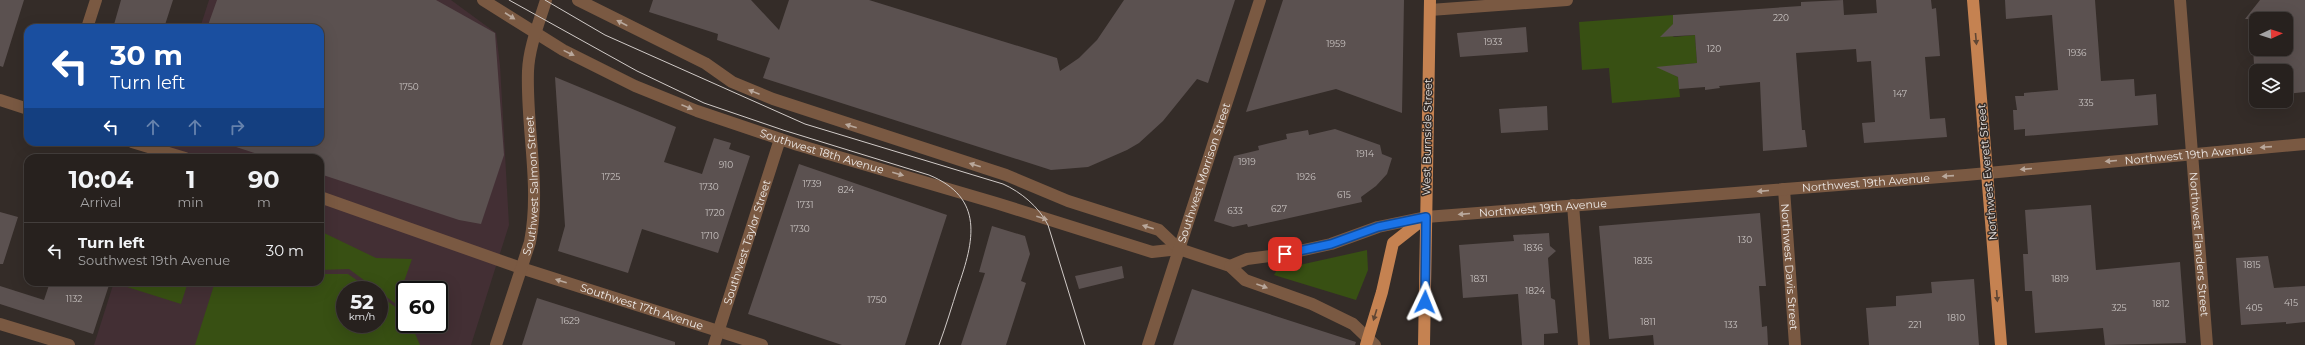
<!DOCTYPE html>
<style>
:root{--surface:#27211e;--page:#2f2927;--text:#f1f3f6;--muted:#a4a3a4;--line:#433e3c}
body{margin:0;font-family:Montserrat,sans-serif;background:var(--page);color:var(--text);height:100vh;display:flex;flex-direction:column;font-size:15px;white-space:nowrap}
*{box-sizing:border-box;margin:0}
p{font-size:13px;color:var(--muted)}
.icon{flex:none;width:22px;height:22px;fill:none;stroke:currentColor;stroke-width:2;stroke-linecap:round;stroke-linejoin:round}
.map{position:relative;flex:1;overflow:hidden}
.drawer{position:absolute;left:24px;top:154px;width:300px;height:132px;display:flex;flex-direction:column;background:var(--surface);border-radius:12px;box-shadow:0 4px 16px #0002,0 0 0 1px var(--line)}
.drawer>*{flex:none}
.hud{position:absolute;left:24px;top:24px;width:300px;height:122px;border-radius:12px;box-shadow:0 4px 16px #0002,0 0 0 1px var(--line);background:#1a4fa0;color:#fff;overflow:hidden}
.needle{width:26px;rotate:87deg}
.fabs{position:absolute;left:2249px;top:12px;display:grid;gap:8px}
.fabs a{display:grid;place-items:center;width:44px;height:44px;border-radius:8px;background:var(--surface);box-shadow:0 4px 16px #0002,0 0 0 1px var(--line);font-size:20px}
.speed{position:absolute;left:336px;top:281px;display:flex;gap:8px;font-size:20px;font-weight:700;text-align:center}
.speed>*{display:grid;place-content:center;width:52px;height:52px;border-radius:50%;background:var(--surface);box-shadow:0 4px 16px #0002,0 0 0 1px var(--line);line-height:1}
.speed small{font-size:10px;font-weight:400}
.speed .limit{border:2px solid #111;border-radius:6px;background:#fff;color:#111}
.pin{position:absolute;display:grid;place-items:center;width:34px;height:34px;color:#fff;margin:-17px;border-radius:8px;box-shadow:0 2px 6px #0006}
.me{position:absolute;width:44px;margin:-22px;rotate:2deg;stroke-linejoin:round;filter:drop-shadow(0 0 3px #0008)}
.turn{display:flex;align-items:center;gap:14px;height:84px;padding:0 20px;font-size:18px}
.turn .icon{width:52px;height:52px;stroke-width:2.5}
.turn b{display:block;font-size:28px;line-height:34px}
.lanes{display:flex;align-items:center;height:38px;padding:0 20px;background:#0003;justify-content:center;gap:20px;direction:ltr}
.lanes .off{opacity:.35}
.eta{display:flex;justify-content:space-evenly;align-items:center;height:68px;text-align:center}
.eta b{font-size:24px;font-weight:700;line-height:28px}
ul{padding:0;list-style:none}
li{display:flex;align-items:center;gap:12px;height:56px;padding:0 20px;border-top:1px solid var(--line)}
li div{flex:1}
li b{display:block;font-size:15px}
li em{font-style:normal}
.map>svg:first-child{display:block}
.education{fill:#432f34;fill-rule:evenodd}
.green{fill:#385013}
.building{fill:#5b5150}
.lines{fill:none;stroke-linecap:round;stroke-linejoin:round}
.minor{stroke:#7a5942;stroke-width:12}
.major{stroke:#c58251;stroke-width:12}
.tram{stroke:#d1cbc8;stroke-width:1}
.oneway{fill:#b9a89c}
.oneway2{fill:#604634}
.route-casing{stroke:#114b97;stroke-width:10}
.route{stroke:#1a73e8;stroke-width:7}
.labels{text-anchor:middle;stroke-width:3;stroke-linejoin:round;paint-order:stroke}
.number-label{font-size:9px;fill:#c8c2c0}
.street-label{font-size:11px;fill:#ede8e5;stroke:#342c28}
</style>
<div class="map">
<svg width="2305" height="345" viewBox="0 0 2305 345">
<rect width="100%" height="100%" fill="#342c28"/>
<path class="education" d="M209,0H451L496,33L500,65L509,225L471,345H94L114,282H320V158H159L164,142H320V28H200ZM345,290H379V324H345ZM405,290H439V324H405Z"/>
<path class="green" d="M1673,15V24L1670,34L1674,37L1695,35L1697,63L1677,65L1673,67L1674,75L1678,77L1680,97L1612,103L1609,68L1582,70L1579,22Z
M320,231L376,258L412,259L396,304L349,269L320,270Z
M1367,250L1368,270L1356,300L1274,275L1277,270Z
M320,274H348L371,290H345V324H379V295L405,314V324H411L420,345H195L215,282H320Z
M125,282H188L181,304L124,286Z"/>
<path class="building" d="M0,0H24L3,67L0,66Z
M121,0H173L164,28H113Z
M217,0H436L495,33L504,155L481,224L459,220L320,174V158H270L230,145V142H320V28H207Z
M653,0H751L779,30L789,0H869L1057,58L1060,71L1079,58L1097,40L1124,0H1235L1208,83L1197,79L1163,121L1139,143L1127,150L1088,167L1051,170L763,78L770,58L717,40L718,34L649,12Z
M1283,0H1404L1402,113L1336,89L1246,112Z
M1843,0L1844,15L1877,13L1876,0H1931L1932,9L1936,8L1940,56L1925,57L1930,119L1945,118L1947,137L1864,143L1862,123L1875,122L1871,61L1857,62L1856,49L1796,53L1802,130H1805L1807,147L1763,151L1760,82L1719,86L1720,88L1705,90V87L1679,89L1678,77L1656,67L1697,63L1695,35L1660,37L1673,24V15L1801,6V2Z
M2005,0H2095L2101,81L2134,79L2135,96L2156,94L2158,125L2025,136V129L2014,130L2013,110H2017L2015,96H2024V93L2058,90L2052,15L2006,19Z
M2260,0H2305V92L2286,94V71H2264L2254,64L2253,49H2286V19H2245Z
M1526,27L1528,52L1460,57L1457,33Z
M555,77L676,127L664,162L702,174L714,138L731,143L729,149L750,156L718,253L642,229L628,273L558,251L565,226Z
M1547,106L1548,130L1501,133L1499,109Z
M1335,129L1380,145L1382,154L1392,158L1387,174L1376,186L1361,197L1362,202L1248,227L1247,224L1233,227L1214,221L1234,156L1259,150L1258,146L1287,139L1286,134L1308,130L1309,135Z
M799,164L947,215L905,345H842L748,314Z
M2091,205L2096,270L2180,262L2186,343L2105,345L2103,328L2035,333L2032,291H2025L2023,254H2028L2025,210Z
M0,212L18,217L3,264H0Z
M1760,213L1766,286H1759L1762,327L1767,326L1768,345H1654L1653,335L1609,339L1599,226Z
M992,226L1025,236L1030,254L1021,281L1026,283L1006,345H961L985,273L979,272Z
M1549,233L1550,246L1556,251L1548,258L1551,298L1555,300L1558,333L1544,334V345H1522L1518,294L1463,298L1459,245L1514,241L1513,235Z
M2268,256L2274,288L2305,286V322L2286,324V322L2241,325L2236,258Z
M1122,266L1124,278L1079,289L1075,276Z
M1974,279L1979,345H1869L1866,308L1896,306V296L1932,293L1931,282Z
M50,282H110L93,334L0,304V286L44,300Z
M1192,289L1356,342L1355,345H1173Z
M537,298L675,342V345H522Z"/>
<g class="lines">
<g class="minor">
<path id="s1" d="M483,0L563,50L635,86L697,111L798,145L996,203L1152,252L1179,249"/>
<path d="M578,0L705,63L732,82L773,99L1006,175L1068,201L1159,230L1179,249L1230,266L1245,280L1312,304L1353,324L1375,345"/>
<path id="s2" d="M2180,0L2207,345"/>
<path d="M1430,10L1567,0"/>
<path d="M87,28L96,0"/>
<path d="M0,100L28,109"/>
<path d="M132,142L185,158"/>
<path id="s3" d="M1784,189L1795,345"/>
<path id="s4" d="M320,197L521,268L762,345"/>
<path d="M1573,205L1584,345"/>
<path id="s5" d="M1230,266L1247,259L1285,254L1331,244L1378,227L1426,217L1966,175L2305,144"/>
<path d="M0,324L69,345"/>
<path id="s6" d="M496,345L530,242C541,185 526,129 528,71C529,47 539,23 546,0"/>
<path id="s7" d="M714,345L780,139"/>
<path id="s8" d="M1148,345L1260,0"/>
</g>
<path class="major" d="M1973,0L2001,345
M1366,345L1382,292L1393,243L1426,217
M1424,345L1430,0"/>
<path class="tram" d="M509,0L637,71L704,103L783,130L929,175C985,198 974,241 958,287C952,306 946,326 939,345
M545,0L605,35L805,124L1003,184C1021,192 1039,207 1048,225L1085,345"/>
</g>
<defs><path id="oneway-solid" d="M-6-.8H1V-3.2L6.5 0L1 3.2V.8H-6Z"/></defs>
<g class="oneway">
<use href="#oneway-solid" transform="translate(510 16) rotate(33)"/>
<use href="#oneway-solid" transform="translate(622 23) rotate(-153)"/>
<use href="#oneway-solid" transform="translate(569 53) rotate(26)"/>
<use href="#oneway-solid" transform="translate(754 92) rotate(-158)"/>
<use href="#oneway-solid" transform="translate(687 107) rotate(22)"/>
<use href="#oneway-solid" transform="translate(851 126) rotate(-162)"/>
<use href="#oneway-solid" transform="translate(2266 147) rotate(176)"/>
<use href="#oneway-solid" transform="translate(2111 161) rotate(175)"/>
<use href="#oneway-solid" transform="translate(975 165) rotate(-162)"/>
<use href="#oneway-solid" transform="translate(2026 169) rotate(175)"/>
<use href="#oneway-solid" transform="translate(898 174) rotate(16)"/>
<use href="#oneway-solid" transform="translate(1948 176) rotate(176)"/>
<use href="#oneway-solid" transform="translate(1763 191) rotate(175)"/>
<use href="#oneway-solid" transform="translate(1464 214) rotate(175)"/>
<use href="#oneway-solid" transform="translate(1042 218) rotate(18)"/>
<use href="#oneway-solid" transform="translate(1148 227) rotate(-162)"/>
<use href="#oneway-solid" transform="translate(561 281) rotate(-162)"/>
<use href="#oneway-solid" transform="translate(1262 286) rotate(20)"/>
</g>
<g class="oneway2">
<use href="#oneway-solid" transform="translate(1976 39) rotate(85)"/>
<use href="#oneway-solid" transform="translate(1997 296) rotate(86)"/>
<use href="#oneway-solid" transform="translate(1375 315) rotate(107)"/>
</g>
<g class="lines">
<g class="route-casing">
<path id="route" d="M1285,254L1331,244L1378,227L1426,217L1425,302"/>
</g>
<use href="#route" class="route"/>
</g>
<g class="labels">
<g class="number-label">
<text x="1781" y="21">220</text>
<text x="1493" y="45">1933</text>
<text x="1336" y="47">1959</text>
<text x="1714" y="52">120</text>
<text x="2077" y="56">1936</text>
<text x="409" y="90">1750</text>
<text x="1900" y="97">147</text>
<text x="2086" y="106">335</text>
<text x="1365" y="157">1914</text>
<text x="1247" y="165">1919</text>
<text x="726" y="168">910</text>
<text x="611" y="180">1725</text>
<text x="1306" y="180">1926</text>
<text x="812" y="187">1739</text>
<text x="709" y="190">1730</text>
<text x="846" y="193">824</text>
<text x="1344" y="198">615</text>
<text x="805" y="208">1731</text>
<text x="1279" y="212">627</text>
<text x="1235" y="214">633</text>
<text x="715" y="216">1720</text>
<text x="800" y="232">1730</text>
<text x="710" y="239">1710</text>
<text x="1745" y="243">130</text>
<text x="1533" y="251">1836</text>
<text x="1643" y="264">1835</text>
<text x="2252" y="268">1815</text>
<text x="1479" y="282">1831</text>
<text x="2060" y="282">1819</text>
<text x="1535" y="294">1824</text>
<text x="74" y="302">1132</text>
<text x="877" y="303">1750</text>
<text x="2291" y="306">415</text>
<text x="2161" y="307">1812</text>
<text x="2119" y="311">325</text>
<text x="2254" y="311">405</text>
<text x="1956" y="321">1810</text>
<text x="570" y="324">1629</text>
<text x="1648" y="325">1811</text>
<text x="1731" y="328">133</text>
<text x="1915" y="328">221</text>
</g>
<g class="street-label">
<text transform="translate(1427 137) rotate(-89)" y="4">West Burnside Street</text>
<text dy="4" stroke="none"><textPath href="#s1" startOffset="373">Southwest 18th Avenue</textPath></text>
<text dy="4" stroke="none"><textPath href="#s5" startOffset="968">Northwest 19th Avenue</textPath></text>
<text transform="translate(1987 172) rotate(-95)" y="4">Northwest Everett Street</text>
<text dy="4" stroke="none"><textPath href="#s8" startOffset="181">Southwest Morrison Street</textPath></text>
<text dy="4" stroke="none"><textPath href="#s5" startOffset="644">Northwest 19th Avenue</textPath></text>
<text dy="4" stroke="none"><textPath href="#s6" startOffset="165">Southwest Salmon Street</textPath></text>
<text dy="4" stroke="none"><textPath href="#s5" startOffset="320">Northwest 19th Avenue</textPath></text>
<text dy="4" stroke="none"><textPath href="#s7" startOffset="108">Southwest Taylor Street</textPath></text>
<text dy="4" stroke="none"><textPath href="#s2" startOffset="245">Northwest Flanders Street</textPath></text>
<text dy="4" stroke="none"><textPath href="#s3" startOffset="78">Northwest Davis Street</textPath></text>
<text dy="4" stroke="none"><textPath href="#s4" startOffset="340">Southwest 17th Avenue</textPath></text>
</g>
</g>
</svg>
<div class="fabs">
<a><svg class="needle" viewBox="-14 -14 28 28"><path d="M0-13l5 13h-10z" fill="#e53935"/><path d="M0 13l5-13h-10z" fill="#a4a3a4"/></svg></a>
<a><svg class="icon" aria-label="layers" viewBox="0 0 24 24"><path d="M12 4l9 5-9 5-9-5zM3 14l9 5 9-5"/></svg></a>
</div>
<div class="speed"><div>52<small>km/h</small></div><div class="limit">60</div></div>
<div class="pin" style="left:1285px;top:254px;background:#d93025"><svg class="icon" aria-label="arrive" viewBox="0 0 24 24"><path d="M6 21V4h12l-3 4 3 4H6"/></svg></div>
<svg class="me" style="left:1425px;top:302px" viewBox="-20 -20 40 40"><path d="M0-17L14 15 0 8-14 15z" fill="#1a73e8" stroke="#fff" stroke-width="4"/></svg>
<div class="hud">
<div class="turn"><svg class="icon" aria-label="left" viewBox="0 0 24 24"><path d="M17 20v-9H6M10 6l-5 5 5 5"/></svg><div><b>30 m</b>Turn left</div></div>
<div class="lanes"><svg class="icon" aria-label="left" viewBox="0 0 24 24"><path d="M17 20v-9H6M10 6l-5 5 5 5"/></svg><svg class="icon off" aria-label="ahead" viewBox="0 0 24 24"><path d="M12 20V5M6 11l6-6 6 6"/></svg><svg class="icon off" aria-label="ahead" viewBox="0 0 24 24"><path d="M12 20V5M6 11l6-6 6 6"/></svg><svg class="icon off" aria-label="right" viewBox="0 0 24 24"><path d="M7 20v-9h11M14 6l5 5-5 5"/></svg></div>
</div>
<section class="drawer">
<div class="eta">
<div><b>10:04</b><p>Arrival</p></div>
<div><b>1</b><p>min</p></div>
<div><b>90</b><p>m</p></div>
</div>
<ul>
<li><svg class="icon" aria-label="left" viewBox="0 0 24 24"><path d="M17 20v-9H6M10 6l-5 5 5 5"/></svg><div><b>Turn left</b><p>Southwest 19th Avenue</p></div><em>30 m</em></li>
</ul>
</section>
</div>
